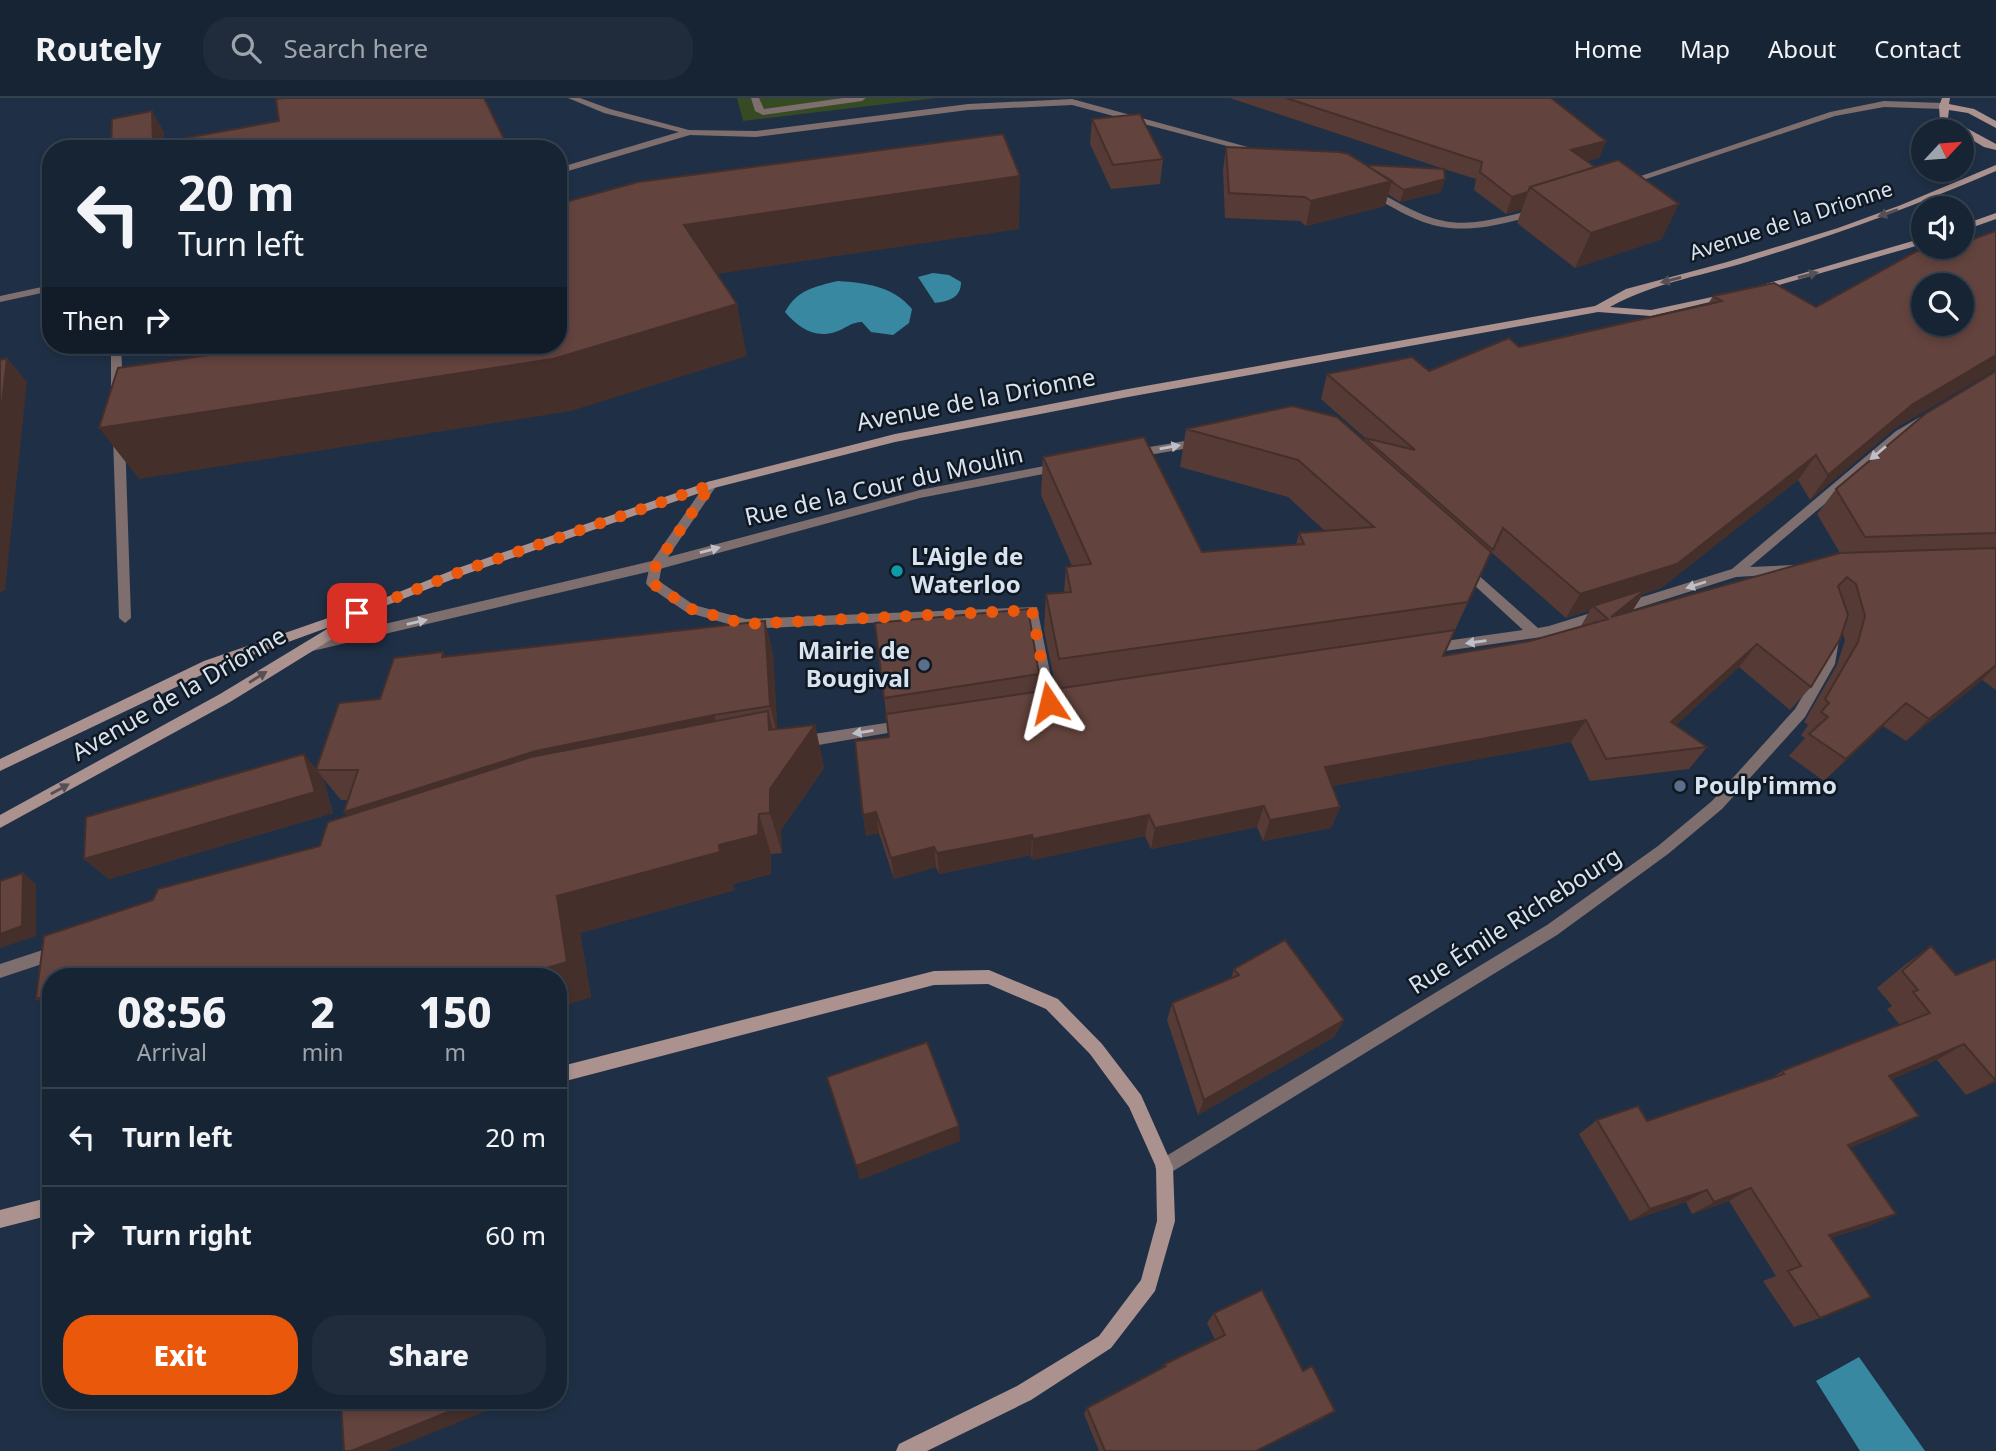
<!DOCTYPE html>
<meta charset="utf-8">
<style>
:root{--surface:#172434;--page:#202c3c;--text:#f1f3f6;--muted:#9ea4ac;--line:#36414f;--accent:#ea580c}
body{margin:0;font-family:"Noto Sans",sans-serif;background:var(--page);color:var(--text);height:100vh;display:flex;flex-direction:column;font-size:26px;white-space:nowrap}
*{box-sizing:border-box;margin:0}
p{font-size:23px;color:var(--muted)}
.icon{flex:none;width:38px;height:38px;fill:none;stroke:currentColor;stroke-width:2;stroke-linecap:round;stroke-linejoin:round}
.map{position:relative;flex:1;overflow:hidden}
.side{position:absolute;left:42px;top:870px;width:525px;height:441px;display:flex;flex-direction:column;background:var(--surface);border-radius:28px;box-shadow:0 4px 10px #0003,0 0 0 2px var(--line)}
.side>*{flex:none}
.top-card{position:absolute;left:42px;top:42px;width:525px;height:214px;border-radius:28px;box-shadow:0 4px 10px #0003,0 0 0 2px var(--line);background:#172434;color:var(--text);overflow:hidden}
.needle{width:46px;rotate:64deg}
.tools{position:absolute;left:1911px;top:21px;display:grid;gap:14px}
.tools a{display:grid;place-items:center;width:63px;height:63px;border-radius:50%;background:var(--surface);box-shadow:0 4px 10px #0003,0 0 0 2px var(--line);font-size:35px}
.pin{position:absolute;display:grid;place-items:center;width:60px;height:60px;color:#fff;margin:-30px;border-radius:14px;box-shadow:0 4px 10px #0006}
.me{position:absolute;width:77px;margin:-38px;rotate:350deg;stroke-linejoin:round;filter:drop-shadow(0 0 5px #0008)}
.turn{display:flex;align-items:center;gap:24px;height:147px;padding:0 21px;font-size:32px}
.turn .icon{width:91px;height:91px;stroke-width:2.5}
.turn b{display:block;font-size:49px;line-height:60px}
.then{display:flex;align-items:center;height:66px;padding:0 21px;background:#0003;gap:14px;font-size:26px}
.eta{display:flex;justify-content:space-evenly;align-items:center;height:119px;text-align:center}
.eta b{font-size:42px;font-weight:800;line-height:49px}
.button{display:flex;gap:14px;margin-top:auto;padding:14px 21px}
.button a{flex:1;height:80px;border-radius:28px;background:var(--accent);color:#fff;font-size:28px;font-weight:800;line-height:80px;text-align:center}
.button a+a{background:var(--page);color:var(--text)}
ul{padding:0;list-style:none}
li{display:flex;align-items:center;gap:21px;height:98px;padding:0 21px;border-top:2px solid var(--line)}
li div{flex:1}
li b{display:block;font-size:26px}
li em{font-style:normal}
header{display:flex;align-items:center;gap:42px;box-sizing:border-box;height:98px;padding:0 35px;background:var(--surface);border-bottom:2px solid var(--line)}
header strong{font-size:33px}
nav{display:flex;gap:38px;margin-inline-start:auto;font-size:24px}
.search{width:490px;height:63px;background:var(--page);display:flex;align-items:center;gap:18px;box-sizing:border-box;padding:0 24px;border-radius:28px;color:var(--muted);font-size:26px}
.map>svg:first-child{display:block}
.green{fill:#364b24}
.water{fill:#3888a2}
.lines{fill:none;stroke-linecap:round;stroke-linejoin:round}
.lane{fill:#7e6e6d;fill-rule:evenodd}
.street{fill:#7e6e6d;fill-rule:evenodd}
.secondary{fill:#ab928f;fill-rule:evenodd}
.wall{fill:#553a35;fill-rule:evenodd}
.shaded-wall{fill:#452f2b}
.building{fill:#63433e;stroke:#452f2b;stroke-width:2;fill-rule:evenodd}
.oneway{fill:#564f53}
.oneway2{fill:#bdc0c9}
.route{stroke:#ea580c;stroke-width:12;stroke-dasharray:0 21.6}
.culture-dot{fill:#0f9aa8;stroke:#101822;stroke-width:2.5}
.service-dot{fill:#5c6f8a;stroke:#101822;stroke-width:2.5}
.labels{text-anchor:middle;stroke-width:5;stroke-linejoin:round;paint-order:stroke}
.far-street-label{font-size:21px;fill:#d8e3f1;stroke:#101822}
.street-label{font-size:24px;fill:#d8e3f1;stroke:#101822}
.poi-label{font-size:24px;font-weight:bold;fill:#d8e3f1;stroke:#101822;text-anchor:start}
</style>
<header>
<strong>Routely</strong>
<div class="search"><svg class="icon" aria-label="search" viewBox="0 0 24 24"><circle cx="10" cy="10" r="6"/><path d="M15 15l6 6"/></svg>Search here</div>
<nav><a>Home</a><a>Map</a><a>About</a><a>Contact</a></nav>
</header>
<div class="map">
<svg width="1996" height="1353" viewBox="0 0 1996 1353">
<rect width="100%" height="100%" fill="#1f3046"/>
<path class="green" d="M737,0H936L743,23Z"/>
<path class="water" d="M933,175L949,177L961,184C961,200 949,203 935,205L918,179Z
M838,183C866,185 893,188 912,211L909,225L893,237L871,234L862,224C851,224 845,231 835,234C814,241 798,229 785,214C798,191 814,189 838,183Z
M1859,1259L1925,1353H1860L1816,1283Z"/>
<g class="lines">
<path class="lane" d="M751,0H759L764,11L843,0H866L862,3L763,17L755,13Z
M111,247H121L123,291L117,295L111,291Z
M119,335L125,339L131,520L125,525L119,520L113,339Z
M656,462L662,467L659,483L694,507L746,521L1037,509L1056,605L1049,610L1042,605L1027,517L746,531L686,514L648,488L646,485L650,467Z"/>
<path class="street" d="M568,0H580L610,11L689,32L756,33L968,6L1072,1L1266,54L1261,57L1072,7L968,12L756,39L690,37L558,76V70L679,34L604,15Z
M1884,3L1943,5L1947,8L1943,11L1884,9L1835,18L1628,87L1620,85L1830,14Z
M1368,91H1374C1445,133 1458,131 1536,111L1541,114C1531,120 1517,122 1505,125C1444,139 1419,126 1368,95Z
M51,187V193L0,204V198Z
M1920,319L1924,320V326L1904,339L1750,469L1795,467L1801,472L1799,475L1736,479L1549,538L1431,555L1424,550L1431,545L1523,532L1460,474L1458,471L1460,468H1468L1538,530L1549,528L1732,471L1896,333Z
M1202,340L1208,344L1206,347L1132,360L1126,356L1132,352Z
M1060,365L1064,366V372L920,400L656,472L308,554L301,549L308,544L652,463L707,384L711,383L717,387L668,459L920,392Z
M1834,531L1840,536L1835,566L1805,619L1722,711L1668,756L1557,837L1170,1075L1164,1078L1158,1075L1155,1069L1158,1063L1547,827L1658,748L1712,703L1795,611L1822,566L1828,536Z
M905,622L910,623L912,627L910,631L905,632L801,650L796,648L794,644L796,640L801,638Z
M58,847L63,849L66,854L63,859L0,880V866Z"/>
<path class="secondary" d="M1942,0H1950L1949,6L1974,11L1996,23V30L1968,15L1949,12L1948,20L1996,46V52L1984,49L1962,36V33H1957L1940,23L1939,8Z
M1996,67V73C1916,107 1839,136 1756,161C1708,177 1654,184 1610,209L1651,212L1731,195V199L1727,200L1651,218L1598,214L1128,299L895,344L714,390L466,476L352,521L354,525L353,528L230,604L0,730V717L220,596L332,528L214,571L0,673V661L204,563L377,503L458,470L711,383L895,336L1128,291L1595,208L1626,191L1727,164L1838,130L1901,107Z
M1996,115V121L1962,133V127Z
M1923,140V146L1761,192H1753L1752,190Z
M989,872L1058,901L1102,946L1141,997L1173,1069L1175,1123L1155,1193L1111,1250L1031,1302L927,1353H896L899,1346L1017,1288L1099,1238L1141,1182L1157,1123L1156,1069L1129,1009L1090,956L1046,911L988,886L934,887L558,985V969L934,873Z
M51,1099V1117L0,1130V1112Z"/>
</g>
<path class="wall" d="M1230,0H1551L1606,43L1599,60L1587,63L1662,141L1575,170L1517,125L1522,111L1506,116L1474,92L1476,81L1444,71L1441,94L1400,104L1388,96L1385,108L1306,128L1300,123L1225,120L1223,73L1226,49L1366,67L1444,71Z
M1092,21L1163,61L1160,86L1111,91L1090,46Z
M1996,133V271L1894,331L1810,402L1798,382L1661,490L1643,496L1632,513L1840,455L1817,416L1836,391L1996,273V592L1982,582L1906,643L1883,628L1824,683L1789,658L1805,640L1801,637L1808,627L1804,624L1837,567L1845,542L1842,534L1811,589L1790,612L1739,569L1676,627L1707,649L1689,671L1590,683L1571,644L1332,688L1340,709L1331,730L1263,743L1257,729L1151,751L1145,738L1032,762L1031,757L939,776L936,769L894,781L879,735L866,738L863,717L889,639L875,525L1039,576V593L1056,591L1044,532L1046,496L1064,495L1066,469L1072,468L1041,397L1043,359L1202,454L1296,447L1299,435L1325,433L1288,399L1180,369L1186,331L1364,343L1365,340L1321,301L1327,276L1429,273L1519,249L1708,206L1713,198L1816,209L1929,158L1962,149ZM1491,454L1566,520L1590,512L1581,528L1530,543L1443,558Z
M765,523L773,556L777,631L815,627L824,670L781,732L782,755L771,756V776L733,786L735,792L580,835L591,899L558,909V878H51V910L36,901L44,838L153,802L158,791L320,748L328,724L347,718L344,714L348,702H341L323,680L333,715L109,781L84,761L86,719L304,656L316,671L339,605L380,601L394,560L443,554L445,559Z
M1931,848L1956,877L1996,861V984L1966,997L1937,962L1892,981L1893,1032L1849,1050L1896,1116L1869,1128L1830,1140L1820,1220L1794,1229L1763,1183L1776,1178L1729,1103L1692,1116L1686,1104L1630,1123L1579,1036L1597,1022L1647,1023L1772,980L1782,973L1900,927L1887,911L1892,908L1877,890L1906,866Z
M1234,871L1344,922L1334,939L1198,1017L1167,922L1172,905L1231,881Z
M1214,1215L1324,1320L1257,1353H1099L1084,1316L1087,1310L1161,1271L1165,1266L1215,1242L1207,1225Z"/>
<path class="shaded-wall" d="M152,13L164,34V51L153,46Z
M505,43L508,51H478Z
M1606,43L1599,60L1564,69L1571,52Z
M1020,78L1019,131L696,179L684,127Z
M1445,81L1441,94L1400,104L1404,92Z
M1392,83L1385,108L1306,128L1311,103Z
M1528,94L1522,111L1506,116L1512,99Z
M1679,106L1662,141L1575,170L1591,135Z
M737,206L747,258L571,313L139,381L99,330Z
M1996,257V271L1894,331L1810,402L1828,377L1913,306Z
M7,260L27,284L5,492L0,494V323Z
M1816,357L1798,382L1661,490L1643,496L1631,515L1611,519L1593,508L1590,512L1566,520L1580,496Z
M765,523L773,556L778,639L770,608Z
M1757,546L1739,569L1654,647L1671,624Z
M1996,567V568L1982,582L1906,643L1929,621Z
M1906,605L1883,628L1824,683L1846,661Z
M768,613L779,656L769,632Z
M714,617L723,647L368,743L344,714L536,653Z
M1586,622L1571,644L1316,691L1325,669Z
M815,627L824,670L781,732L782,755L770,715V691Z
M304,656L323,680L333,715L109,781L84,761Z
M1264,708L1257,729L1151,751L1155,730Z
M1340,709L1331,730L1263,743L1270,722Z
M876,714L879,735L866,738L863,717Z
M759,716L771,756V776L733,786L735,792L580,835L591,899L558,909V878H519L557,798L719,747Z
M1149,717L1145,738L1032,762L1033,741Z
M1032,737L1031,757L939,776L937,755Z
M934,749L936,769L894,781L891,760Z
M23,775L36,786V838L0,850V836Z
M51,896V910L36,901Z
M1344,922L1334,939L1198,1017L1204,1002Z
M1964,946L1937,962L1864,993L1889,978Z
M1996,982V984L1966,997Z
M1919,1018L1893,1032L1823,1061L1848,1047Z
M959,1028L960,1043L860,1082L856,1068Z
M1751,1090L1729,1103L1692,1116L1714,1104Z
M1707,1092L1686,1104L1630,1123L1650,1111Z
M1896,1116L1869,1128L1803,1148L1829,1137Z
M478,1302H510L511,1303L387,1353H351Z"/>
<path class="building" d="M284,0H484L505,43L478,51H111L112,21L152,13L153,46L279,23L276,1Z
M1286,0H1551L1606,43L1571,52L1595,69L1530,89L1528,94L1512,99L1480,74L1482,64Z
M1140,16L1163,61L1113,67L1092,21Z
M1003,36L1020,78L684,127L737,206L553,261L99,330L118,270L281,247H558V106L638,84Z
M1226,49L1340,54L1348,56L1392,83L1311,103L1305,99L1229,95Z
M1618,62L1679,106L1591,135L1530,89Z
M1366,67L1444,71L1445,81L1404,92Z
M1996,133V257L1913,306L1828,377L1816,357L1677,466L1580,496L1503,430L1493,452L1365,340L1415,352L1327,276L1412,259L1429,273L1509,240L1519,249L1722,203L1713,198L1774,185L1816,209L1919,152L1929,158L1945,149H1962V145ZM1923,187H1962V226H1923Z
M7,260L0,323V262Z
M1996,273V435L1865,439L1836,391L1925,316Z
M1292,308L1337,319L1491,454L1468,504L1059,561L1046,496L1071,494L1066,469L1091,466L1043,359L1144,339L1202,454L1304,446L1299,435L1374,429L1298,362L1186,331Z
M1993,450L1996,451V567L1929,621L1906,605L1846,661L1809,636L1828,619L1821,614L1829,605L1825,601L1858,544L1865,518L1856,486L1847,479L1838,488L1848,517L1840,541L1811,589L1757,546L1671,624L1707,649L1606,661L1586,622L1325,669L1340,709L1270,722L1264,708L1155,730L1149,717L1033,741L1032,737L937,755L934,749L891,760L876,714L863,717L855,643L889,639L886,616L1455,532L1443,558L1530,543L1608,521L1593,508L1646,491L1611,519L1840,455Z
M1028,511L1039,576L884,600L875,525Z
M765,523L770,608L714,617L536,653L344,714L358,672H316L339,605L380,601L394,560L443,554L442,559Z
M768,613L769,632L815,627L770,691V715L759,716L758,737L719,747L720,754L557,798L567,864L519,878H51V896L36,901L44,838L153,802L158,791L320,748L328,724L531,659Z
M304,656L315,694L84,761L86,719Z
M23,775L22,828L0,836V783Z
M1285,842L1344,922L1204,1002L1172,905L1239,877L1234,871Z
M1931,848L1956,877L1996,861V982H1995L1964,946L1889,978L1919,1018L1848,1047L1896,1116L1829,1137L1871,1199L1820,1220L1788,1173L1801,1168L1751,1090L1714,1104L1707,1092L1650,1111L1597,1022L1638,1008L1647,1023L1784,976L1782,973L1930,915L1913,894L1918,892L1902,873Z
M927,944L959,1028L856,1068L827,979Z
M1262,1192L1303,1273L1312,1268L1335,1313L1256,1353H1105L1087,1310L1166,1268L1165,1266L1225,1237L1214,1215Z
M341,1302H478L351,1353H344Z"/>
<defs><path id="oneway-solid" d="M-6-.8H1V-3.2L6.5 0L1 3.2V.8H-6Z" transform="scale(1.75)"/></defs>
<g class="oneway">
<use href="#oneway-solid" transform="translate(1888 115) rotate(161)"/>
<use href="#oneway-solid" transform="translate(1808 177) rotate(-15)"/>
<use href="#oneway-solid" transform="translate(1671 182) rotate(166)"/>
<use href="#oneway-solid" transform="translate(258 579) rotate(-32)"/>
<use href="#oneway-solid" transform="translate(60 691) rotate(-29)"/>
</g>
<g class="oneway2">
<use href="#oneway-solid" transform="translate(1170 349) rotate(-10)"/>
<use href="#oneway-solid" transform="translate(1878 355) rotate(140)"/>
<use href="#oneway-solid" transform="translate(710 452) rotate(-15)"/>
<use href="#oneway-solid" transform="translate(1696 487) rotate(162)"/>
<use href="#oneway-solid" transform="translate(417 524) rotate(-13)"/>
<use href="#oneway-solid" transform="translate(1476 544) rotate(172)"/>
<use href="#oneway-solid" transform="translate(863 634) rotate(171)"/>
</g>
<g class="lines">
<path class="route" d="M357,515L462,473L711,387L656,467L652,485L691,511L746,526L1032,512L1049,605"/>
</g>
<circle class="culture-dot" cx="897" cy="473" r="7"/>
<g class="service-dot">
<circle cx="924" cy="567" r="7"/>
<circle cx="1680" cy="688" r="7"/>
</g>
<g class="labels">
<g class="far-street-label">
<text transform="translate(1791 123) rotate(-18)" y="7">Avenue de la Drionne</text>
</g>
<g class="street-label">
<text transform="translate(976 302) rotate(-11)" y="8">Avenue de la Drionne</text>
<text transform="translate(884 388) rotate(-13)" y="8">Rue de la Cour du Moulin</text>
<text transform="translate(179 596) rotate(-30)" y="8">Avenue de la Drionne</text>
<text transform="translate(1515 823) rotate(-33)" y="8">Rue Émile Richebourg</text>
</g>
<g class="poi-label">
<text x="911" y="467">L'Aigle de<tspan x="911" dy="28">Waterloo</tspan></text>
<text x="910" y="561" text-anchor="end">Mairie de<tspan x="910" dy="28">Bougival</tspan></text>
<text x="1694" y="696">Poulp'immo</text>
</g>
</g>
</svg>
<div class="tools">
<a><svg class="needle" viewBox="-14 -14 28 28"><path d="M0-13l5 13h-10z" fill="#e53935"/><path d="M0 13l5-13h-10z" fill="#9ea4ac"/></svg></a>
<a><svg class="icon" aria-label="sound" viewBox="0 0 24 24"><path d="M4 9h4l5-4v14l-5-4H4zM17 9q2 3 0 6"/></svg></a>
<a><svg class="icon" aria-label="search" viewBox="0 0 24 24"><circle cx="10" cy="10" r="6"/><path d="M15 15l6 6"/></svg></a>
</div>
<div class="pin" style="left:357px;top:515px;background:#d93025"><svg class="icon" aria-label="arrive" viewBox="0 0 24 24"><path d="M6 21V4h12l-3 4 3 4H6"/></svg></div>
<svg class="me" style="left:1049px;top:605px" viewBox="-20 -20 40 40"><path d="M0-17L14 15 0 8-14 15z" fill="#ea580c" stroke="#fff" stroke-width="4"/></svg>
<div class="top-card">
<div class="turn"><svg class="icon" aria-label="left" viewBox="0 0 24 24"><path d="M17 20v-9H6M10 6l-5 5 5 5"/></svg><div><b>20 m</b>Turn left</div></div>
<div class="then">Then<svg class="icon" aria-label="right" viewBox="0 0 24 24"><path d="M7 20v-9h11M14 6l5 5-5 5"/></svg></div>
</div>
<section class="side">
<div class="eta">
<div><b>08:56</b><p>Arrival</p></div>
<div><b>2</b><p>min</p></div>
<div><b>150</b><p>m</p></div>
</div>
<ul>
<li><svg class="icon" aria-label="left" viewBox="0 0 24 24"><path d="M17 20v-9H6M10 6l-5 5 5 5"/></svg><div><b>Turn left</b></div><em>20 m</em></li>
<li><svg class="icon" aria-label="right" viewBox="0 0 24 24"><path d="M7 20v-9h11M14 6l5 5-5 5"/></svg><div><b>Turn right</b></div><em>60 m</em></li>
</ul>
<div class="button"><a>Exit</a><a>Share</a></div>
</section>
</div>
